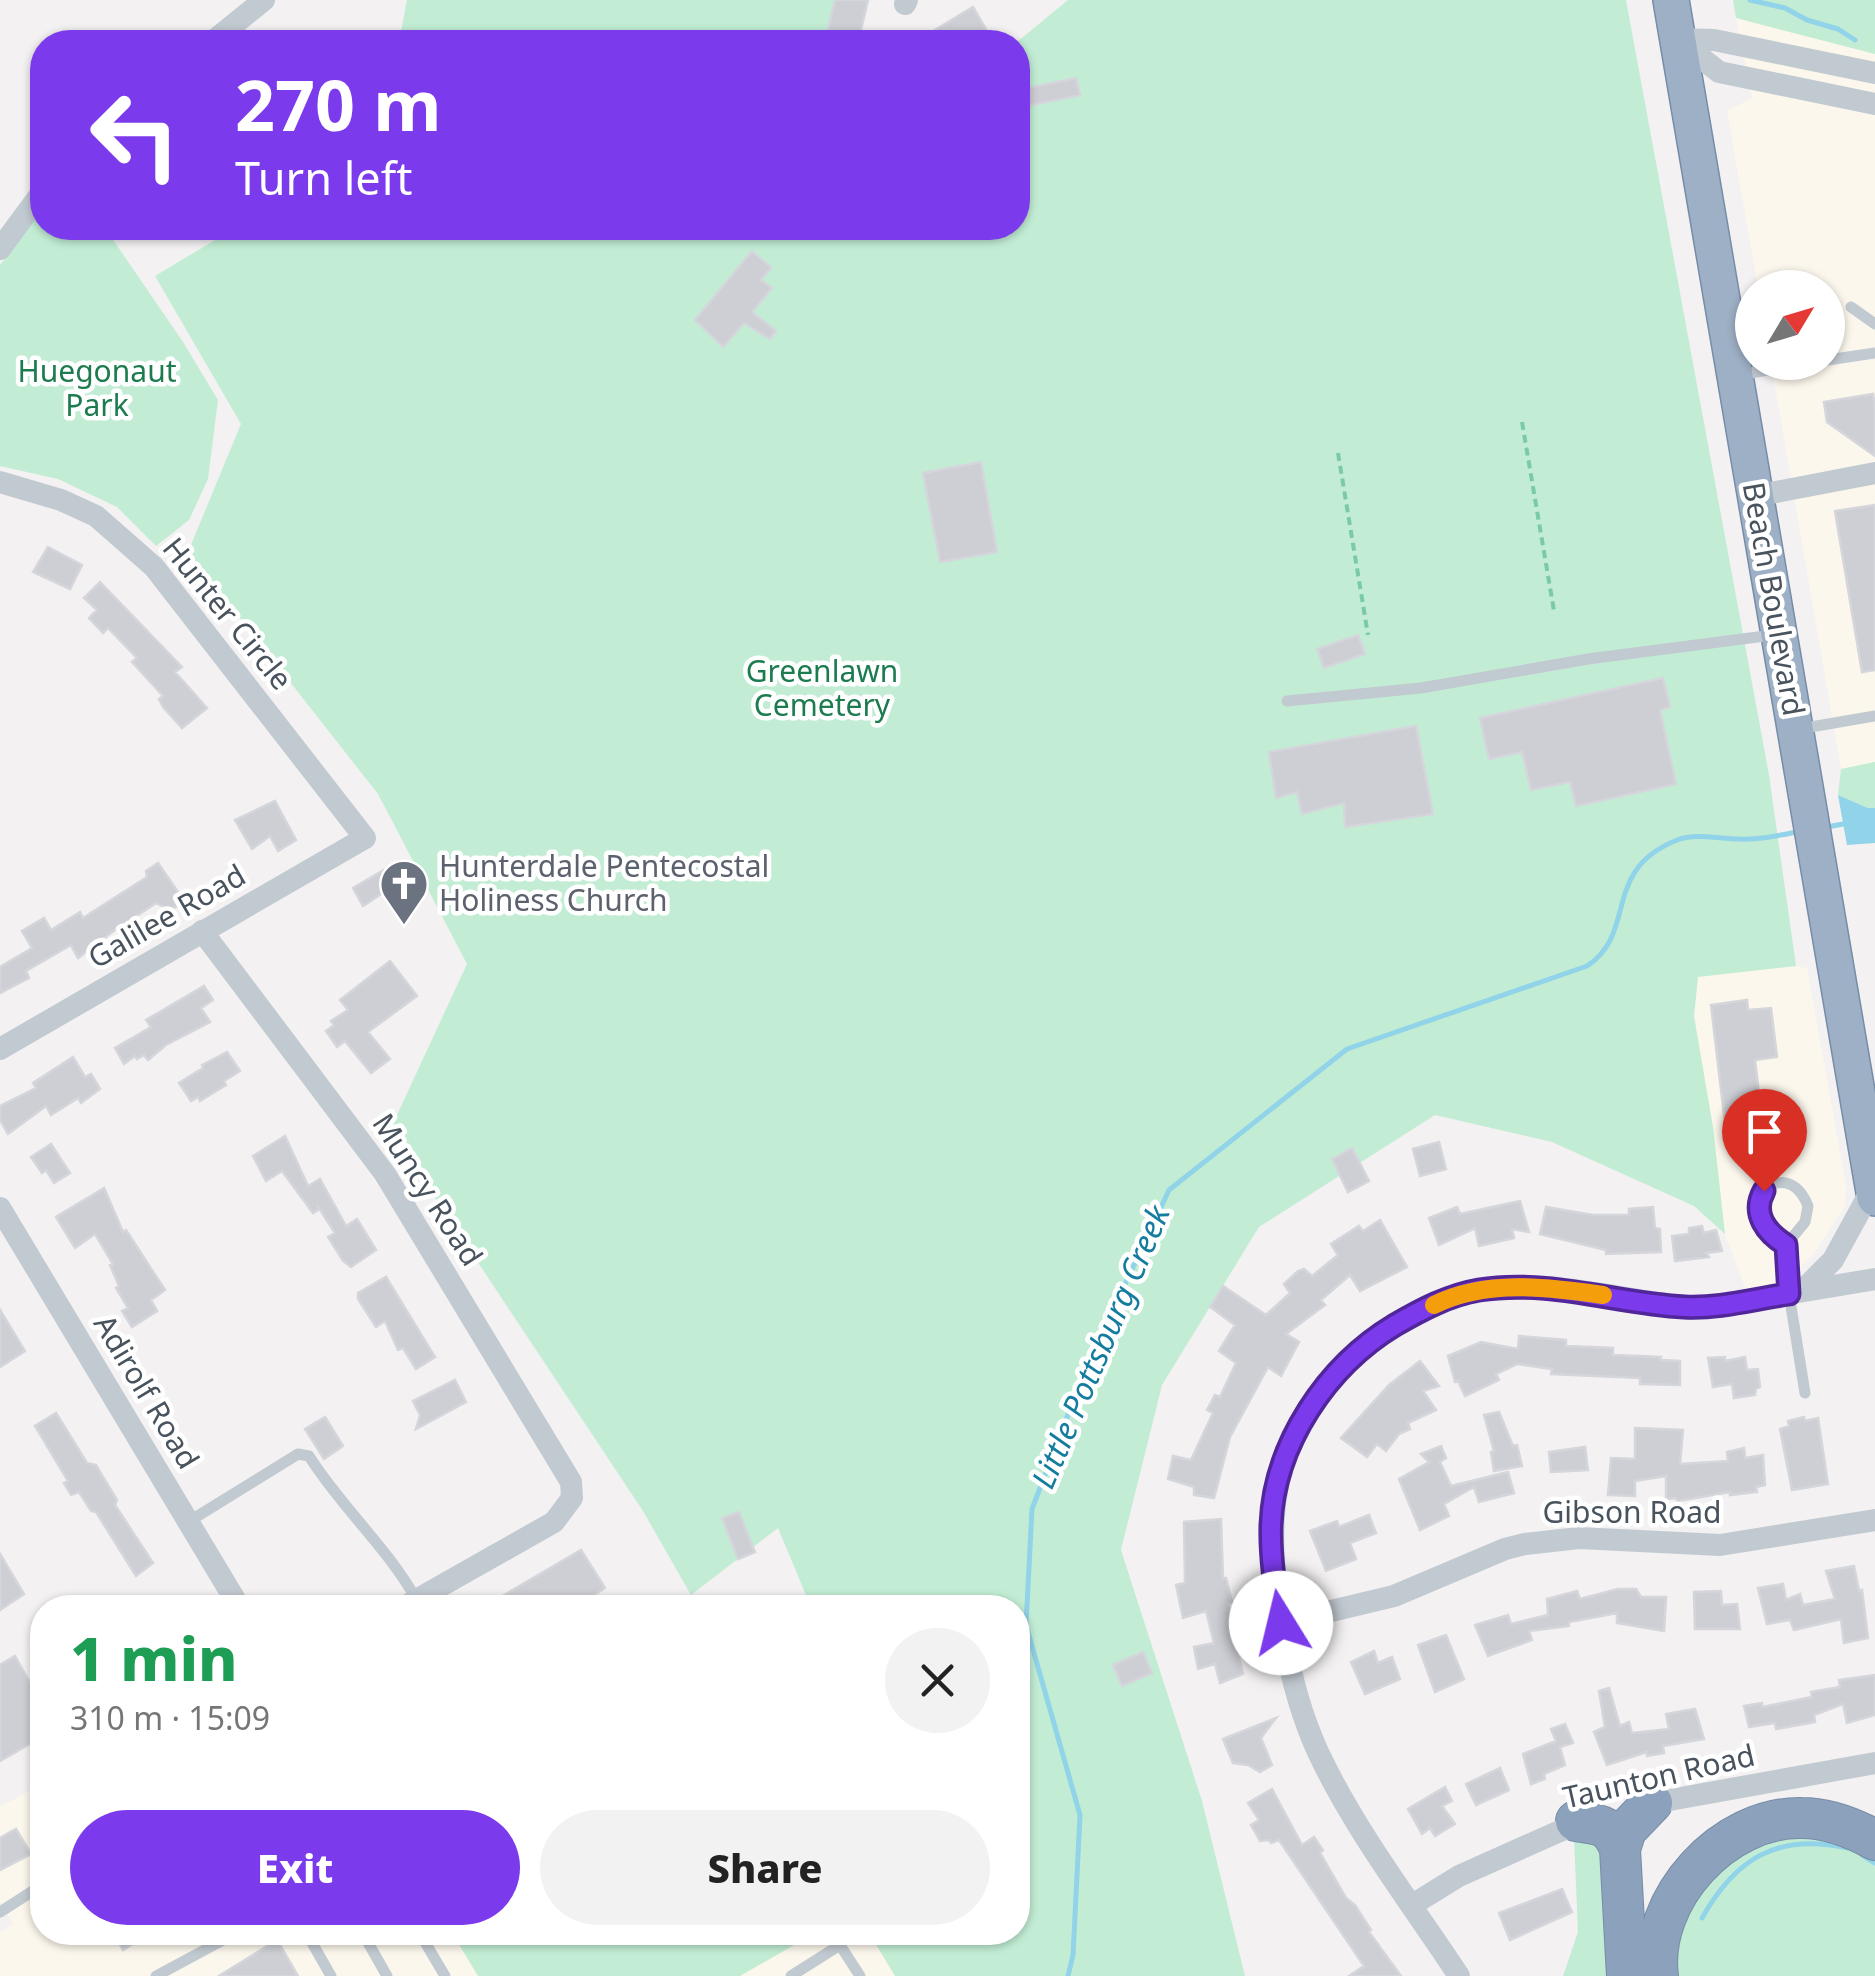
<!DOCTYPE html>
<meta charset="utf-8">
<style>
:root{--surface:#fff;--page:#f2f2f2;--text:#222;--muted:#767676;--accent:#7c3aed}
body{margin:0;font-family:"Noto Sans",sans-serif;background:var(--page);color:var(--text);height:100vh;display:flex;flex-direction:column;font-size:38px;white-space:nowrap}
*{box-sizing:border-box;margin:0}
p{font-size:32px;color:var(--muted)}
.icon{flex:none;width:55px;height:55px;fill:none;stroke:currentColor;stroke-width:2;stroke-linecap:round;stroke-linejoin:round}
.map{position:relative;flex:1;overflow:hidden}
.drawer{position:absolute;left:30px;top:1595px;width:1000px;height:350px;display:flex;flex-direction:column;background:var(--surface);border-radius:40px;box-shadow:0 2px 8px #0004}
.drawer>*{flex:none}
.guide{position:absolute;left:30px;top:30px;width:1000px;height:210px;border-radius:40px;box-shadow:0 2px 8px #0004;background:#7c3aed;color:#fff;overflow:hidden}
.needle{width:65px;rotate:52deg}
.buttons{position:absolute;left:1735px;top:270px;display:grid;gap:20px}
.buttons a{display:grid;place-items:center;width:110px;height:110px;border-radius:50%;background:var(--surface);box-shadow:0 2px 8px #0004;font-size:50px}
.pin{position:absolute;display:grid;place-items:center;width:85px;height:85px;color:#fff;margin:-102px -42px;border-radius:50% 50% 50% 0;rotate:-45deg;box-shadow:0 0 10px #0007}
.pin .icon{rotate:45deg}
.me{position:absolute;width:110px;margin:-55px;rotate:351deg;stroke-linejoin:round;filter:drop-shadow(0 0 8px #0008)}
.turn{display:flex;align-items:center;gap:35px;height:210px;padding:0 40px;font-size:45px}
.turn .icon{width:130px;height:130px;stroke-width:2.5}
.turn b{display:block;font-size:70px;line-height:85px}
.round{display:grid;place-items:center;flex:none;width:105px;height:105px;border-radius:52px;background:var(--page)}
.overview{display:flex;align-items:center;justify-content:space-between;height:170px;padding:0 40px}
h1{font-size:60px;font-weight:800;line-height:75px;color:#1e9e55}
.primary-button{display:flex;gap:20px;margin-top:auto;padding:20px 40px}
.primary-button a{flex:1;height:115px;border-radius:60px;background:var(--accent);color:#fff;font-size:40px;font-weight:800;line-height:115px;text-align:center}
.primary-button a+a{background:var(--page);color:var(--text)}
.map>svg:first-child{display:block}
.commercial{fill:#fcf7ec}
.green{fill:#c2edd4}
.water{fill:#91d3e8}
.lines{fill:none;stroke-linecap:round;stroke-linejoin:round}
.stream{stroke:#91d3e8;stroke-width:5}
.building{fill:#cecfd5;stroke:#d5d6db;stroke-width:2.5}
.trunk-casing{stroke:#768ca8;stroke-width:38}
.motorway-casing{stroke:#768ca8;stroke-width:42}
.path{stroke:#7bcaa6;stroke-width:4;stroke-dasharray:8 5;stroke-linecap:butt}
.service{stroke:#c2cad1;stroke-width:11}
.minor{stroke:#c2cad1;stroke-width:22}
.trunk{stroke:#9eb0c5;stroke-width:35}
.motorway{stroke:#8ba1bc;stroke-width:40}
.route-casing{stroke:#51269a;stroke-width:25}
.route{stroke:#7c3aed;stroke-width:18}
.slow{stroke:#f59e0b;stroke-width:18}
.labels{text-anchor:middle;stroke-width:9;stroke-linejoin:round;paint-order:stroke}
.park-label{font-size:30px;fill:#1c7c4f;stroke:#fff}
.street-label{font-size:30px;fill:#49535d;stroke:#fff}
.worship-label{font-size:30px;fill:#5b616d;stroke:#fff;text-anchor:start}
.water-label{font-size:32px;font-style:italic;fill:#147c9f;stroke:#fff}
</style>
<div class="map">
<svg width="1875" height="1976" viewBox="0 0 1875 1976">
<rect width="100%" height="100%" fill="#f3f1f1"/>
<path class="commercial" d="M1736,18L1875,54V762L1841,769L1771,363L1828,362V288L1758,287L1727,111L1752,98Z
M1796,966L1807,968L1846,1186L1845,1206L1813,1255L1781,1285L1747,1293L1725,1234L1713,1127L1694,1016L1698,977Z
M42,1784V1932L284,1933L293,1946L318,1933H452L478,1976H0V1932L13,1924L0,1901V1807Z
M815,1932L869,1933L895,1976H740Z"/>
<path class="green" d="M407,0H836L828,42H399Z
M1068,0H1626L1769,775L1796,966L1698,977L1694,1016L1713,1127L1725,1234L1694,1206L1552,1142L1435,1115L1259,1227L1162,1385L1121,1550L1202,1801L1245,1976H895L869,1933L1018,1932V1608L811,1607L778,1528L691,1595L643,1511L390,1130L467,964L378,794L188,552L241,424L155,276L235,228H1018L1017,42Z
M1733,0H1875V54L1736,18Z
M42,209V228H105L183,342L218,400L208,479L189,520L156,546L117,507L58,479L0,466V265Z
M1875,762V808H1868L1838,795L1841,769Z
M1790,1830L1875,1850V1976H1673L1676,1926L1718,1863Z
M1574,1839L1600,1844L1613,1976H1563L1578,1932Z
M452,1933H815L740,1976H478Z"/>
<path class="water" d="M1838,795L1868,808H1875V843L1847,845Z"/>
<g class="lines">
<path class="stream" d="M1750,0L1785,8L1807,20L1838,29L1855,40
M1827,827L1843,824
M1862,1855L1875,1863
M1702,1918C1736,1858 1777,1833 1847,1848
M1068,1976L1073,1955L1080,1815L1026,1625L1032,1509L1085,1370L1169,1190L1347,1049L1587,966C1639,931 1600,871 1677,840C1696,833 1719,839 1739,839C1760,840 1781,835 1801,831"/>
</g>
<path class="building" d="M835,0H868L858,42H825Z
M973,7L991,38L983,42H915Z
M1076,78L1080,95L1018,108V90Z
M752,251L771,268L761,280L772,288L752,312L776,331L770,339L744,323L723,347L695,320Z
M1873,394L1875,407V456L1827,422L1824,402Z
M981,462L997,552L940,562L923,473Z
M1875,505V670L1862,672L1835,511Z
M48,547L82,565L70,589L33,572Z
M100,582L182,667L175,672L207,708L182,728L163,707L159,699L163,696L132,662L137,658L108,628L103,633L89,618L97,610L84,598Z
M1358,635L1365,654L1324,668L1317,649Z
M1663,678L1670,707L1660,710L1676,784L1576,806L1570,782L1531,790L1522,752L1489,759L1480,718Z
M1416,726L1433,814L1345,827L1344,803L1302,814L1297,792L1276,798L1269,752Z
M275,801L296,840L278,851L270,836L252,849L235,820Z
M158,863L185,902L170,910L156,903L129,921L132,927L121,936L116,929L78,958L71,945L26,971L29,978L0,993V967L32,948L22,931L44,918L51,930L80,912L83,918L147,877L146,871Z
M384,870L395,885L363,906L353,888Z
M390,961L417,996L368,1032L390,1059L371,1073L345,1041L337,1047L326,1031L334,1025L331,1021L348,1010L340,1000Z
M204,986L213,1000L201,1008L210,1022L166,1045L148,1060L144,1055L137,1059L135,1056L124,1064L115,1048L151,1027L146,1020Z
M1747,1000L1748,1010L1771,1008L1777,1057L1755,1060L1760,1102L1753,1103L1756,1129L1726,1132L1711,1005Z
M227,1052L240,1071L224,1081L226,1085L200,1101L198,1097L191,1101L179,1083L203,1068L202,1065Z
M73,1057L85,1077L91,1074L100,1089L81,1103L78,1098L51,1115L46,1106L8,1134L0,1120V1106L36,1088L33,1083Z
M285,1136L308,1186L320,1179L346,1226L357,1219L376,1250L351,1267L343,1261L328,1237L335,1233L317,1205L319,1209L313,1213L282,1171L266,1181L253,1156Z
M1439,1142L1446,1169L1420,1176L1413,1149Z
M51,1144L70,1173L54,1183L46,1170L42,1173L31,1157Z
M1352,1148L1369,1181L1348,1192L1332,1159Z
M104,1188L123,1232L126,1230L165,1290L151,1300L157,1311L132,1327L122,1311L128,1308L116,1288L119,1286L110,1265L113,1264L95,1234L75,1248L56,1217Z
M1520,1201L1529,1232L1512,1229L1514,1238L1479,1246L1475,1228L1439,1245L1429,1218L1457,1207L1460,1214Z
M1546,1207L1593,1215H1629V1209L1653,1207L1655,1228L1660,1229L1661,1252L1606,1254V1250L1540,1234Z
M1380,1220L1407,1267L1360,1291L1350,1275L1321,1300L1325,1305L1286,1334L1299,1342L1281,1376L1268,1367L1230,1437L1214,1498L1194,1495V1487L1168,1479L1173,1456L1191,1460L1213,1413L1207,1410L1215,1395L1220,1397L1236,1363L1219,1351L1235,1325L1210,1307L1223,1286L1266,1315L1290,1293L1284,1284L1298,1271L1304,1269L1312,1276L1338,1255L1331,1244L1359,1226L1363,1231Z
M1702,1226L1704,1233L1716,1230L1722,1251L1706,1253L1709,1257L1675,1261L1672,1236L1689,1234V1228Z
M386,1277L435,1357L416,1369L403,1348L398,1350L385,1321L376,1327L358,1299V1293Z
M0,1310L25,1351L0,1367Z
M1519,1336L1566,1340V1346L1613,1348V1355L1661,1357L1660,1360L1680,1361V1385L1640,1384V1378L1551,1374L1552,1369L1517,1364L1496,1374L1499,1380L1465,1396L1458,1381L1455,1382L1448,1356L1481,1342L1518,1349Z
M1725,1357V1361L1745,1357L1747,1370L1758,1369L1760,1387L1756,1389L1755,1395L1734,1398L1732,1384L1713,1387L1708,1358Z
M1420,1361L1439,1386L1423,1391L1436,1410L1408,1423L1410,1429L1399,1434L1386,1451L1377,1444L1367,1457L1341,1438L1389,1385Z
M455,1380L466,1402L416,1429L420,1415L413,1401Z
M1499,1412L1513,1446L1517,1445L1522,1466L1494,1471L1491,1452L1494,1451L1484,1415Z
M56,1413L87,1463L96,1465L117,1500L115,1505L153,1563L136,1576L96,1512L91,1511L79,1492L71,1495L64,1483L68,1481L35,1426Z
M325,1417L343,1446L324,1459L305,1429Z
M1804,1417L1805,1421L1818,1418L1828,1484L1792,1490L1780,1429L1789,1426L1788,1421Z
M1635,1428L1683,1430L1680,1464L1728,1461L1727,1452L1744,1448L1745,1458L1763,1455L1765,1485L1756,1487L1757,1492L1730,1495V1492L1677,1501L1676,1498L1666,1499V1476L1635,1481V1496L1608,1495L1611,1458L1635,1459Z
M1441,1446L1446,1458L1440,1462L1451,1486L1508,1472L1514,1493L1479,1502L1474,1487L1444,1504L1449,1516L1420,1530L1399,1479L1429,1462L1421,1454Z
M1585,1447L1588,1470L1551,1472L1549,1452Z
M739,1512L755,1552L738,1559L722,1518Z
M1369,1515L1376,1533L1350,1543L1356,1559L1326,1571L1310,1531L1337,1521L1339,1527Z
M1221,1519L1223,1578H1226L1232,1602L1228,1604L1235,1642L1243,1674L1220,1683L1215,1664L1198,1669L1194,1647L1214,1643L1206,1611L1183,1618L1176,1585L1185,1583L1184,1522Z
M581,1550L605,1588L575,1608H482Z
M0,1554L24,1594L0,1610Z
M1854,1566L1859,1591L1862,1590L1868,1638L1844,1643L1841,1619L1794,1630L1790,1620L1767,1624L1758,1588L1783,1584L1786,1600L1800,1594L1803,1605L1835,1599L1826,1571Z
M1618,1589H1636L1641,1597H1666L1664,1631L1617,1623V1613L1569,1622V1626L1529,1631L1532,1640L1488,1656L1475,1625L1508,1615L1511,1624L1548,1615L1547,1599L1577,1591L1580,1599Z
M1721,1591L1722,1605L1737,1604L1740,1629H1695L1694,1592Z
M1446,1635L1464,1679L1435,1692L1418,1645Z
M1374,1651L1378,1663L1392,1657L1400,1679L1365,1694L1351,1662Z
M1143,1652L1152,1673L1122,1686L1113,1665Z
M15,1656L42,1704V1737L0,1761V1665Z
M1875,1675V1715L1847,1723L1843,1704L1814,1715L1815,1722L1776,1729L1775,1723L1749,1727L1744,1706L1762,1703V1707L1812,1697L1811,1692L1840,1687L1839,1680Z
M1609,1688L1620,1726L1629,1722L1632,1733L1669,1729L1666,1714L1695,1709L1704,1739L1663,1746L1664,1753L1647,1756V1752L1607,1765L1594,1732L1605,1727L1599,1691Z
M1276,1718L1261,1738L1272,1765L1260,1772L1248,1765L1233,1763L1223,1739Z
M1565,1724L1573,1743L1560,1747L1565,1765L1544,1774L1545,1779L1531,1784L1523,1754L1556,1741L1551,1729Z
M1500,1768L1509,1790L1476,1805L1466,1784Z
M1445,1787L1452,1801L1442,1806L1455,1824L1435,1836L1430,1828L1422,1834L1408,1809Z
M1272,1789L1302,1845L1314,1837L1323,1850L1320,1853L1346,1898L1355,1905L1371,1930L1369,1932L1401,1976H1349L1364,1966L1279,1840L1271,1843L1269,1840L1260,1841L1251,1825L1259,1820L1248,1803Z
M16,1829L31,1854L0,1870V1838Z
M1562,1889L1572,1912L1510,1940L1499,1913Z
M113,1932H152L123,1950Z
M277,1940L298,1976H219Z"/>
<g class="lines">
<g class="trunk-casing">
<path id="trunk" d="M1671,0L1875,1198"/>
</g>
<g class="motorway-casing">
<path id="motorway" d="M1576,1821C1601,1825 1610,1824 1620,1849
M1627,1976L1620,1849L1626,1830L1652,1803
M1658,1976C1648,1899 1724,1816 1802,1818C1828,1818 1853,1828 1875,1840"/>
</g>
<path class="path" d="M1522,422L1554,611
M1338,453L1368,635"/>
<path class="service" d="M1851,307L1875,324
M1828,360L1875,353
M1739,375L1813,362
M1287,701L1421,688L1588,659L1773,635
M1799,729L1875,716
M1786,1245C1726,1205 1786,1151 1808,1206L1805,1222L1786,1245L1789,1294L1805,1393
M188,1522L298,1454L309,1456C341,1507 387,1547 416,1599
M0,1912L42,1885
M362,1932L387,1976
M419,1932L445,1976
M311,1941L331,1976
M156,1976L225,1939
M791,1976L840,1945L860,1976"/>
<path class="minor" d="M905,4L907,0
M1677,39L1719,72L1875,104
M1677,39L1714,40L1875,73
M212,42L264,0
M0,249L42,192
M0,482L61,500L96,516L154,567L365,838L0,1049
M1755,496L1875,473
M202,931L385,1174L571,1482L572,1498L554,1522L402,1608
M0,1208L240,1608
M1803,1290L1833,1260L1873,1187
M1281,1623L1394,1596L1505,1549L1525,1544L1579,1538L1720,1545L1875,1520
M1642,1805L1875,1763
M1412,1905L1459,1876L1587,1819
M1459,1976C1411,1903 1355,1831 1318,1752C1301,1715 1291,1677 1284,1637C1266,1543 1263,1457 1331,1380C1368,1338 1420,1301 1476,1290C1553,1275 1632,1306 1709,1307L1875,1279"/>
<use href="#trunk" class="trunk"/>
<use href="#motorway" class="motorway"/>
</g>
<g class="lines">
<g class="route-casing">
<path id="route" d="M1281,1623C1275,1591 1270,1558 1271,1525C1274,1444 1327,1366 1395,1325C1421,1310 1449,1295 1479,1290C1549,1279 1615,1303 1684,1307C1719,1309 1754,1299 1789,1294L1786,1245C1767,1233 1751,1214 1764,1191"/>
</g>
<use href="#route" class="route"/>
<path class="slow" d="M1434,1305C1486,1279 1548,1287 1603,1295"/>
</g>
<defs>
<g id="church-pin" transform="scale(2.5)"><path d="M0 17L-7.5 6A9.5 9.5 0 1 1 7.5 6Z" fill="#6b7280" stroke="#fff"/><path d="M-1.2-6h2.4v3.5h3.3v2.4h-3.3V6h-2.4V-.1h-3.3v-2.4h3.3Z" fill="#fff"/></g>
</defs>
<g fill-rule="evenodd">
<use href="#church-pin" x="404" y="884"/>
</g>
<g class="labels">
<g class="park-label">
<text x="97" y="382">Huegonaut<tspan x="97" dy="34">Park</tspan></text>
<text x="822" y="682">Greenlawn<tspan x="822" dy="34">Cemetery</tspan></text>
</g>
<g class="street-label">
<text transform="translate(1773 599) rotate(80)" y="10">Beach Boulevard</text>
<text transform="translate(227 614) rotate(51)" y="10">Hunter Circle</text>
<text transform="translate(167 917) rotate(-30)" y="10">Galilee Road</text>
<text transform="translate(427 1190) rotate(57)" y="10">Muncy Road</text>
<text transform="translate(146 1392) rotate(59)" y="10">Adirolf Road</text>
<text x="1632" y="1523">Gibson Road</text>
<text transform="translate(1659 1777) rotate(-13)" y="10">Taunton Road</text>
</g>
<g class="worship-label">
<text x="439" y="877">Hunterdale Pentecostal<tspan x="439" dy="34">Holiness Church</tspan></text>
</g>
<g class="water-label">
<text transform="translate(1101 1347) rotate(-67)" y="11">Little Pottsburg Creek</text>
</g>
</g>
</svg>
<div class="buttons">
<a><svg class="needle" viewBox="-14 -14 28 28"><path d="M0-13l5 13h-10z" fill="#e53935"/><path d="M0 13l5-13h-10z" fill="#767676"/></svg></a>
</div>
<div class="pin" style="left:1764px;top:1191px;background:#d93025"><svg class="icon" aria-label="arrive" viewBox="0 0 24 24"><path d="M6 21V4h12l-3 4 3 4H6"/></svg></div>
<svg class="me" style="left:1281px;top:1623px" viewBox="-20 -20 40 40"><circle r="19" fill="#fff"/><path d="M0-13L10 11 0 6-10 11z" fill="#7c3aed"/></svg>
<div class="guide">
<div class="turn"><svg class="icon" aria-label="left" viewBox="0 0 24 24"><path d="M17 20v-9H6M10 6l-5 5 5 5"/></svg><div><b>270 m</b>Turn left</div></div>
</div>
<section class="drawer">
<div class="overview"><div><h1>1 min</h1><p>310 m · 15:09</p></div><a class="round"><svg class="icon" aria-label="close" viewBox="0 0 24 24"><path d="M6 6l12 12M18 6L6 18"/></svg></a></div>
<div class="primary-button"><a>Exit</a><a>Share</a></div>
</section>
</div>
